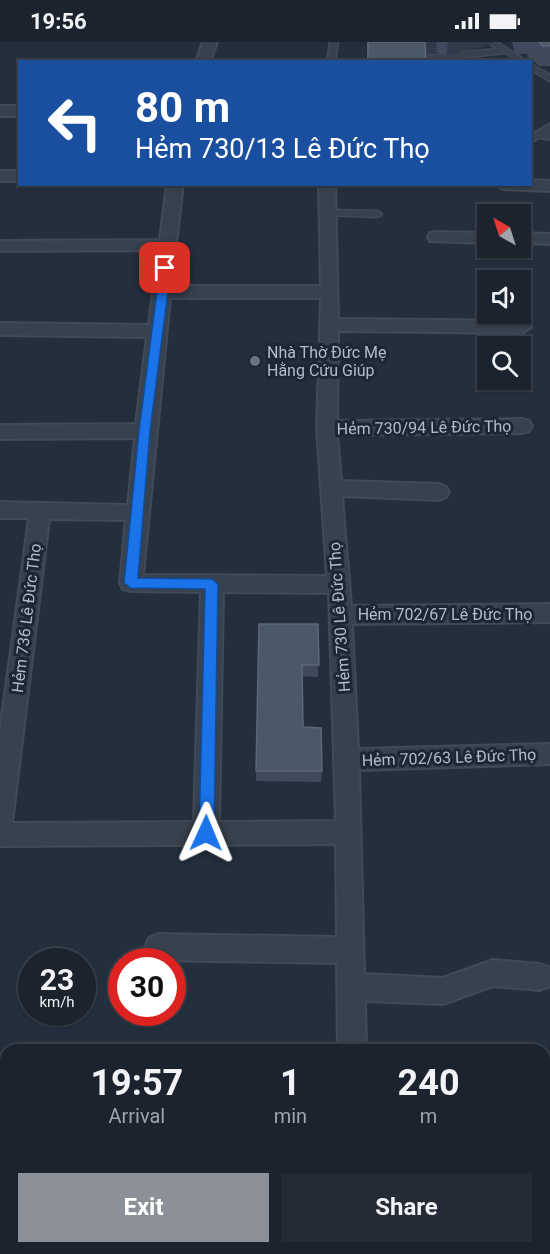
<!DOCTYPE html>
<meta charset="utf-8">
<style>
:root{--surface:#1b232e;--page:#242b36;--text:#f1f3f6;--muted:#a0a4aa;--line:#39404a;--accent:#8c9099}
body{margin:0;font-family:Roboto,sans-serif;background:var(--page);color:var(--text);height:100vh;display:flex;flex-direction:column;font-size:22px;white-space:nowrap}
*{box-sizing:border-box;margin:0}
p{font-size:20px;color:var(--muted)}
.icon{flex:none;width:33px;height:33px;fill:none;stroke:currentColor;stroke-width:2;stroke-linecap:round;stroke-linejoin:round}
.map{position:relative;flex:1;overflow:hidden}
.panel{position:absolute;left:0px;top:1002px;width:550px;height:210px;display:flex;flex-direction:column;background:var(--surface);border-radius:18px 18px 0 0;box-shadow:0 2px 4px #0004,0 0 0 2px var(--line)}
.panel>*{flex:none}
.banner{position:absolute;left:18px;top:18px;width:514px;height:126px;border-radius:0px;box-shadow:0 2px 4px #0004,0 0 0 2px var(--line);background:#1a4fa0;color:#fff;overflow:hidden}
.needle{width:39px;rotate:321deg}
.tools{position:absolute;left:477px;top:162px;display:grid;gap:12px}
.tools a{display:grid;place-items:center;width:54px;height:54px;border-radius:0px;background:var(--surface);box-shadow:0 2px 4px #0004,0 0 0 2px var(--line);font-size:30px}
.speed{position:absolute;left:18px;top:906px;display:flex;gap:12px;font-size:30px;font-weight:700;text-align:center}
.speed>*{display:grid;place-content:center;width:78px;height:78px;border-radius:50%;background:var(--surface);box-shadow:0 2px 4px #0004,0 0 0 2px var(--line);line-height:1}
.speed small{font-size:15px;font-weight:400}
.speed .limit{border:9px solid #d22;background:#fff;color:#111}
.pin{position:absolute;display:grid;place-items:center;width:51px;height:51px;color:#fff;margin:-26px;border-radius:12px;box-shadow:0 3px 9px #0006}
.me{position:absolute;width:66px;margin:-33px;rotate:1deg;stroke-linejoin:round;filter:drop-shadow(0 0 4px #0008)}
.turn{display:flex;align-items:center;gap:21px;height:126px;padding:0 18px;font-size:27px}
.turn .icon{width:78px;height:78px;stroke-width:2.5}
.turn b{display:block;font-size:42px;line-height:51px}
.eta{display:flex;justify-content:space-evenly;align-items:center;height:102px;text-align:center}
.eta b{font-size:36px;font-weight:700;line-height:42px}
.button{display:flex;gap:12px;margin-top:auto;padding:12px 18px}
.button a{flex:1;height:69px;border-radius:0px;background:var(--accent);color:#fff;font-size:24px;font-weight:700;line-height:69px;text-align:center}
.button a+a{background:var(--page);color:var(--text)}
.status{display:flex;justify-content:space-between;align-items:center;height:42px;padding:0 30px;background:var(--surface);direction:ltr}
.status svg{height:16px;fill:currentColor}
.map>svg:first-child{display:block}
.lines{fill:none;stroke-linecap:round;stroke-linejoin:round}
.service-casing{stroke:#414a57;stroke-width:3}
.minor-casing{stroke:#414a57;stroke-width:4}
.service{fill:#38414e;fill-rule:evenodd}
.minor{fill:#38414e;fill-rule:evenodd}
.wall{fill:#3f4b5c}
.shaded-wall{fill:#2f3b4b}
.building{fill:#4b5868;stroke:#5c6777;stroke-width:1.5}
.route{fill:#1a73e8;stroke:#114b97;stroke-width:1.5}
.worship-dot{fill:#6b7280;stroke:#1d2633;stroke-width:2}
.labels{text-anchor:middle;stroke-width:6;stroke-linejoin:round;paint-order:stroke}
.poi-label{font-size:16px;fill:#b4bcc9;stroke:#1d2633;text-anchor:start}
.street-label{font-size:16px;fill:#b4bcc9;stroke:#1d2633}
</style>
<div class="status"><b>19:56</b><svg viewBox="0 0 49 12"><path d="M0 12V9h3v3zM5 12V6h3v6zM10 12V3h3v9zM15 12V0h3v12zM26 1h20v11H26zM47 4h2v5h-2z"/></svg></div>
<div class="map">
<svg width="550" height="1212" viewBox="0 0 550 1212">
<rect width="100%" height="100%" fill="#242f3e"/>
<g class="lines">
<g class="service-casing">
<path id="service" d="M330,0H338L335,20H327Z
M488,0H497L528,20H518L506,11L422,20L421,16L425,14L497,7Z
M531,22L550,33V39L531,28Z
M538,90L545,92L531,101V95Z
M328,168L378,169L382,172L378,175L325,173L324,171Z"/>
</g>
<g class="minor-casing">
<path id="minor" d="M203,0H217L210,20H196Z
M0,64H20V74H0Z
M550,82V97L536,95L533,92Z
M0,129H20V139H0Z
M531,138L550,139V149L503,147L495,142H531Z
M167,142H183L171,244H321L319,142H335L338,277L522,279L531,285L522,291L338,289L337,379L522,377L529,379L532,384L529,389L522,391L337,393L341,439L439,442L446,445L449,450L446,455L439,458L342,454L351,564L550,562V580L352,582L358,707L550,702V722L359,728L364,932L443,936L493,918L540,922L550,926V944L540,948L493,944L443,962L365,959L366,1008H338L337,921L158,918L149,914L145,905L149,896L158,892L337,895L336,802L0,804V689L29,476H0V460L128,463L135,396L0,397V383L136,382L147,295L0,293V281L149,283L158,208L0,209V199L160,198ZM170,256H321L317,386L327,534L143,533ZM49,477L126,478L120,541L123,547L131,549L201,550L194,780L12,781ZM223,550L329,551L336,779L219,780Z
M436,190L488,191V201L430,199L428,195L430,191Z
M520,191L550,192V202L520,201Z
M339,1206H369V1212H339Z"/>
</g>
<use href="#service" class="service"/>
<use href="#minor" class="minor"/>
</g>
<path class="wall" d="M367,0H492V2L446,14L436,10L426,14V20H367Z
M512,0H550V24H539L533,18H528L527,12H515Z
M318,582V635L302,634L303,685L322,729L321,740L256,739V729Z"/>
<path class="shaded-wall" d="M424,0H437L436,10L422,15Z
M448,0H492V2L446,14Z"/>
<path class="building" d="M368,0H425L426,20L368,19Z
M539,0H550V4H543Z
M259,582H318L319,623H302L303,685L321,686L322,729H256Z"/>
<path class="route" d="M165,223L171,226L150,389L138,536L212,537L218,542L214,791L211,796L206,798L201,796L199,791L205,547L131,546L124,541L139,389L160,226Z"/>
<circle class="worship-dot" cx="255" cy="319" r="6"/>
<g class="labels">
<g class="poi-label">
<text x="267" y="316">Nhà Thờ Đức Mẹ<tspan x="267" dy="18">Hằng Cứu Giúp</tspan></text>
</g>
<g class="street-label">
<text transform="translate(424 385) rotate(-1)" y="6">Hẻm 730/94 Lê Đức Thọ</text>
<text x="445" y="578">Hẻm 702/67 Lê Đức Thọ</text>
<text transform="translate(339 575) rotate(-94)" y="6">Hẻm 730 Lê Đức Thọ</text>
<text transform="translate(26 576) rotate(-83)" y="6">Hẻm 736 Lê Đức Thọ</text>
<text transform="translate(449 715) rotate(-2)" y="6">Hẻm 702/63 Lê Đức Thọ</text>
</g>
</g>
</svg>
<div class="tools">
<a><svg class="needle" viewBox="-14 -14 28 28"><path d="M0-13l5 13h-10z" fill="#e53935"/><path d="M0 13l5-13h-10z" fill="#a0a4aa"/></svg></a>
<a><svg class="icon" aria-label="sound" viewBox="0 0 24 24"><path d="M4 9h4l5-4v14l-5-4H4zM17 9q2 3 0 6"/></svg></a>
<a><svg class="icon" aria-label="search" viewBox="0 0 24 24"><circle cx="10" cy="10" r="6"/><path d="M15 15l6 6"/></svg></a>
</div>
<div class="speed"><div>23<small>km/h</small></div><div class="limit">30</div></div>
<div class="pin" style="left:165px;top:226px;background:#d93025"><svg class="icon" aria-label="arrive" viewBox="0 0 24 24"><path d="M6 21V4h12l-3 4 3 4H6"/></svg></div>
<svg class="me" style="left:206px;top:791px" viewBox="-20 -20 40 40"><path d="M0-17L14 15 0 8-14 15z" fill="#1a73e8" stroke="#fff" stroke-width="4"/></svg>
<div class="banner">
<div class="turn"><svg class="icon" aria-label="left" viewBox="0 0 24 24"><path d="M17 20v-9H6M10 6l-5 5 5 5"/></svg><div><b>80 m</b>Hẻm 730/13 Lê Đức Thọ</div></div>
</div>
<section class="panel">
<div class="eta">
<div><b>19:57</b><p>Arrival</p></div>
<div><b>1</b><p>min</p></div>
<div><b>240</b><p>m</p></div>
</div>
<div class="button"><a>Exit</a><a>Share</a></div>
</section>
</div>
